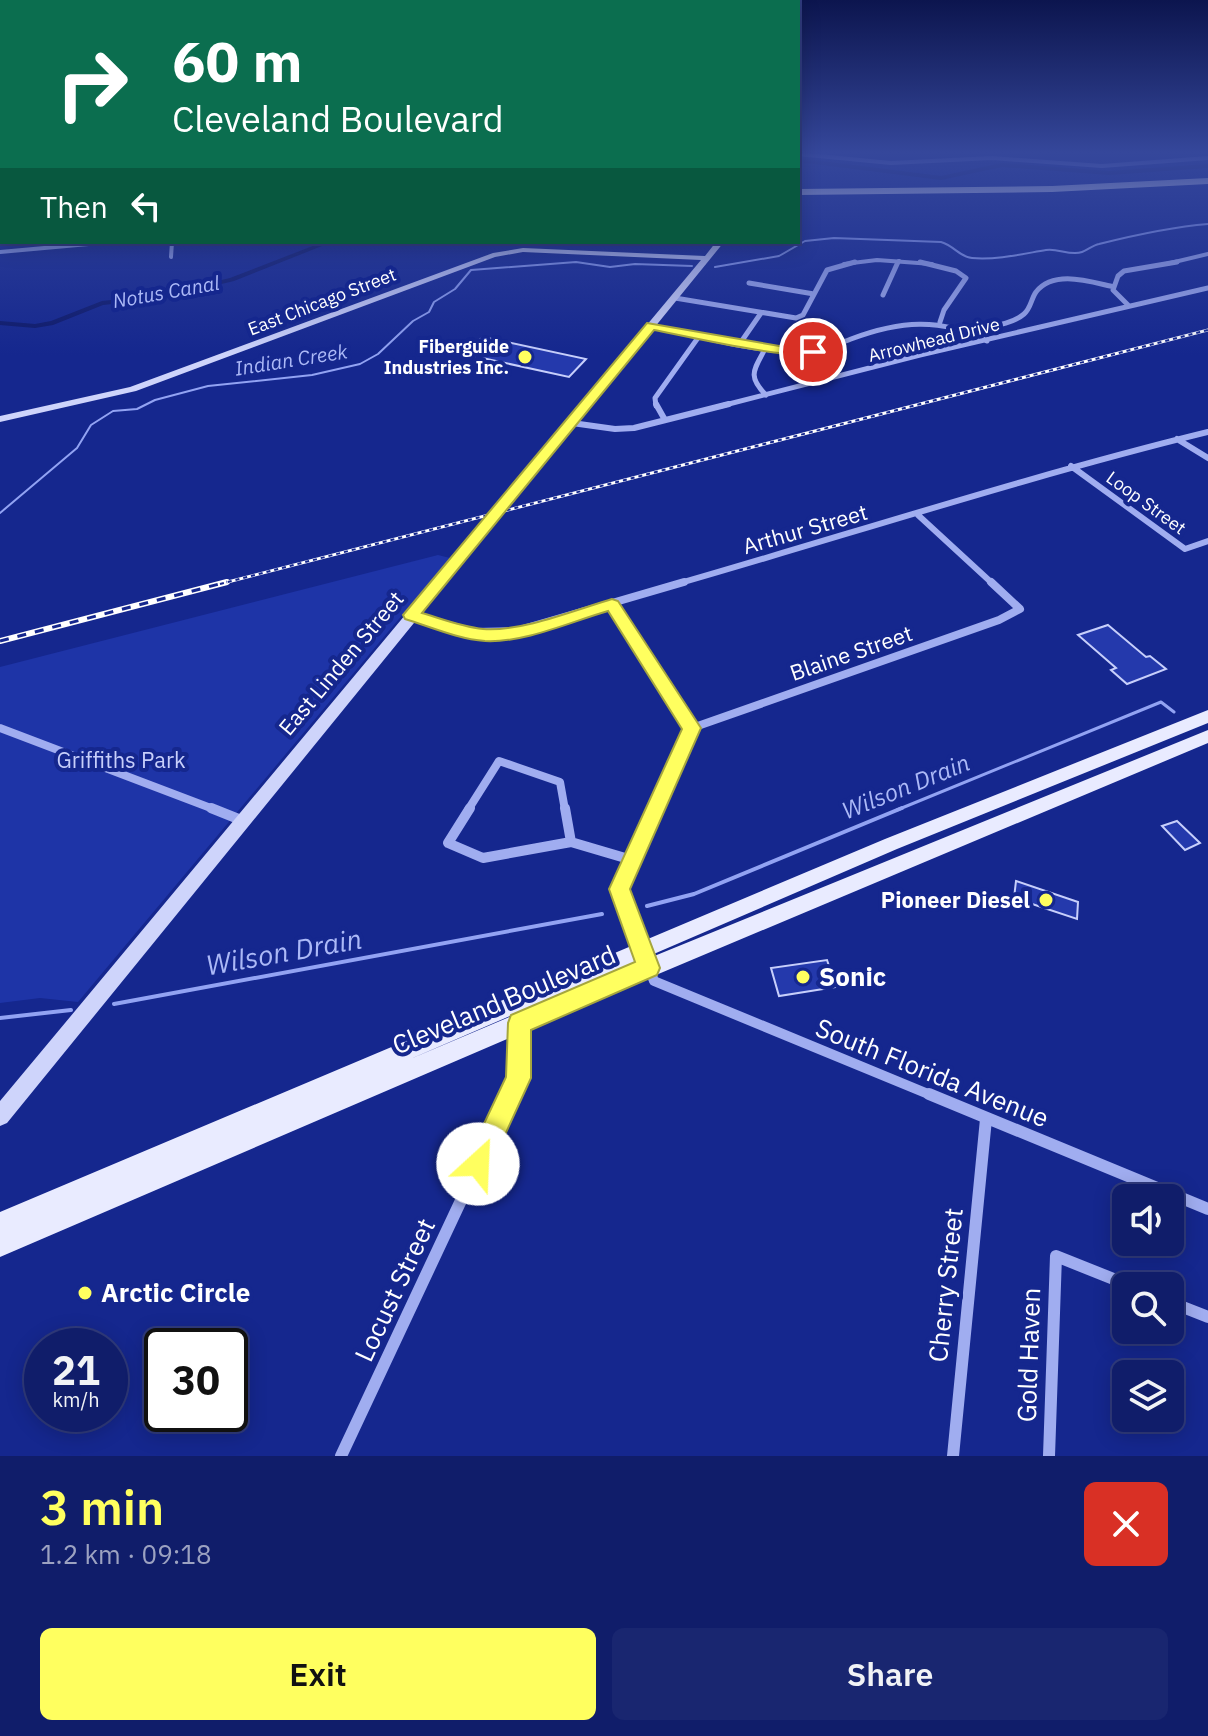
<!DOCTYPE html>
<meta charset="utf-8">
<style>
:root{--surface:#101d6a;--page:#192670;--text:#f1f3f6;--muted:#9ca2c1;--line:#303b7e;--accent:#ffff5f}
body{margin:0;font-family:"IBM Plex Sans",sans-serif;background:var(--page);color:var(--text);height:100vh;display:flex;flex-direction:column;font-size:30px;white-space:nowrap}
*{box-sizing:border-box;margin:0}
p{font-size:26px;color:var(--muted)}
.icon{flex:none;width:44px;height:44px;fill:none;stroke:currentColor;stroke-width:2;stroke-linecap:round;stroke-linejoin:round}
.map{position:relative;height:1456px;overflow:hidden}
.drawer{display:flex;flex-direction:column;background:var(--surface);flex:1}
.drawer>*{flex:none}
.hud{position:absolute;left:0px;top:0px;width:800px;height:244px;box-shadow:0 4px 20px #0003,0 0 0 2px var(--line);background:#0b6e4f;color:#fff;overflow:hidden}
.controls{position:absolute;left:1112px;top:1184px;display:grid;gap:16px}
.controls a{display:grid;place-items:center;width:72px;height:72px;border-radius:12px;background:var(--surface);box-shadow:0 4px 20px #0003,0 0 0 2px var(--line);font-size:40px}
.speed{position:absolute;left:24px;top:1328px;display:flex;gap:16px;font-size:40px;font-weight:700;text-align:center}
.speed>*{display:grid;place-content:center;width:104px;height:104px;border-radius:50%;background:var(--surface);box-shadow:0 4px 20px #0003,0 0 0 2px var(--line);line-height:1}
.speed small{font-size:20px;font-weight:400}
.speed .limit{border:4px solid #111;border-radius:12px;background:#fff;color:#111}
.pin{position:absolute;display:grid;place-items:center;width:68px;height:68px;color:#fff;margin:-34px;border:4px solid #fff;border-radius:50%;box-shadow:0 2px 8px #0007}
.me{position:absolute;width:88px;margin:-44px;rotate:25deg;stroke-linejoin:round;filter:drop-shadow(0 0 6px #0008)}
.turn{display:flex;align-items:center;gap:28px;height:168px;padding:0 40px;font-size:36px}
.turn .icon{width:104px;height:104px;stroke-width:2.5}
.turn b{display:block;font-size:56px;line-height:68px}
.then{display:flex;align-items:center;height:76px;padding:0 40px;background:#0003;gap:16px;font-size:30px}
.round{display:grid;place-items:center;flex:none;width:84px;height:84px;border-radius:12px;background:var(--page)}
.headline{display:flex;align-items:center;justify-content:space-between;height:136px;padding:0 40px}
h1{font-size:48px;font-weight:600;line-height:60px;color:var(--accent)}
.button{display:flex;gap:16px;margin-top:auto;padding:16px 40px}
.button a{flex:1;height:92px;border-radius:12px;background:var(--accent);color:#111;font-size:32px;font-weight:600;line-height:92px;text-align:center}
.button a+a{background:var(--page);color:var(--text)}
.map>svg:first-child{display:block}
.green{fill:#1e34a7}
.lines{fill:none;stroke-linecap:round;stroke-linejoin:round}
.stream-far2{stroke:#92a3f3;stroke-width:2}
.stream-far1{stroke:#92a3f3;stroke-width:3}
.stream{stroke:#92a3f3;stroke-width:4}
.canal{fill:#0e1a6a;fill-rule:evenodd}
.building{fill:#2439ac;stroke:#c7cffb;stroke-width:2}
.street-far5{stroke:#a0adf0;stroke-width:4}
.street-far4{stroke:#a0adf0;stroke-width:5}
.street-far3{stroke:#a0adf0;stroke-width:6}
.street-far2{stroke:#a0adf0;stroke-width:8}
.street-far1{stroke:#a0adf0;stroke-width:10}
.street{stroke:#a0adf0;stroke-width:12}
.secondary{fill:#ced4fb;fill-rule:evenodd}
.primary{fill:#e9ebff;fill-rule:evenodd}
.highway{fill:#fff;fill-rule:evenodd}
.rail-far1-casing{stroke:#fff;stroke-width:3}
.rail-casing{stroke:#fff;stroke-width:6}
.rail-far1{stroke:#15278e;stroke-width:2;stroke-dasharray:4;stroke-linecap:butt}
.rail{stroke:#15278e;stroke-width:3;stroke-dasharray:9;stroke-linecap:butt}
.route{fill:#ffff5f;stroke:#a6a63e;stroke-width:2}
.poi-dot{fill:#ffff5f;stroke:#15278e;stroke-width:3}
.labels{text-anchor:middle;stroke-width:8;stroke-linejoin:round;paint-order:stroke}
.far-street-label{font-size:18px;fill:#fff;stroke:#15278e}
.far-poi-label{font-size:18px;font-weight:bold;fill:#fff;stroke:#15278e;text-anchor:end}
.far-water-label{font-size:20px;font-style:italic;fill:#acb9f7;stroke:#15278e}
.street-label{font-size:22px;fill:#fff;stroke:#15278e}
.park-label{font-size:22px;fill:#c7cffb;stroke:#15278e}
.poi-label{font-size:22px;font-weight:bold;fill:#fff;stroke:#15278e;text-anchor:end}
.water-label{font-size:24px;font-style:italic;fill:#acb9f7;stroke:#15278e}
.near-poi-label{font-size:26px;font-weight:bold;fill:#fff;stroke:#15278e;text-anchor:start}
.near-street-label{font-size:26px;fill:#fff;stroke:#15278e}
.near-water-label{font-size:28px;font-style:italic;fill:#acb9f7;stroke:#15278e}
</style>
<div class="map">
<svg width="1208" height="1456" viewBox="0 0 1208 1456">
<rect width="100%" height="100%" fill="#15278e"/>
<path class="green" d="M438,555L450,558L78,1002L40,998L0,1003V667Z"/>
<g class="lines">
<path class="stream-far2" d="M715,267L779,256L805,241L834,238L941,242C955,246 959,257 972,258C997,260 1022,254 1046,250C1058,248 1070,256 1082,252C1088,250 1093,245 1099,244C1135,235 1171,227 1208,224
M0,513L77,448L91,425L113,411L137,409L155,400L208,386L312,375L360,364L378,354L413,321L429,312L434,302L455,289L471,270L576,262L610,267L635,264L692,266"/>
<path class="stream-far1" d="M897,810L1161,702L1174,712"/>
<path class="stream" d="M647,906L694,894L902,808
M114,1004L602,914
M0,1018L71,1010"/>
<path class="canal" d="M798,158L941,176L1002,163L1109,171L1208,164V168L1109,175L1002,167L941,180L798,162Z
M0,178H2V182H0Z
M323,242H332L234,281L158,299L103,305L53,325L35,328L0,325V321L35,324L51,321L102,301L158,295L230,278Z"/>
</g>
<path class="building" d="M483,337L586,359L569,377L464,354Z
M1108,625L1146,657L1150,656L1166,669L1127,684L1111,670L1116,668L1078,635Z
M1177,821L1200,843L1185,850L1162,826Z
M1016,881L1078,902L1077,919L1014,898Z
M827,960L836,987L779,996L771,968Z"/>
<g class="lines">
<path class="street-far5" d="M798,154L891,163L992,158L1102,166L1208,158
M0,252L111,242
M171,257L172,242
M844,264L877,260L932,264
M897,264L899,261
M1166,264L1208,254"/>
<path class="street-far4" d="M920,262L956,271L966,278L944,310L940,322
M749,283L814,294
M883,295L898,262
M675,298L796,318L803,315L827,270L855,262
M1129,306L1113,290L1118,276L1124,271L1177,262
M651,326C701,336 752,352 803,352C820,352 835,345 851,339C899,321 940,317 987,341
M970,330C987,326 1010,326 1024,314C1031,308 1031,299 1036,292C1054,269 1091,282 1114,287
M741,342L761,313
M766,347C755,369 746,375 766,395
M656,406L655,398L700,335
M721,406L920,355L1208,288"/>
<path class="street-far3" d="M656,404L665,420
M572,423L615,429L634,428L729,404
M1177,439L1208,458
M1071,466L1185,549L1208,541
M918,515L993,584
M677,584C854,533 1029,476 1208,432"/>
<path class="street-far2" d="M612,605L692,728L655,810
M411,615L475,632L516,631L684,582
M0,728L216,810
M692,728L999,620L1020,609L991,582
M468,810L499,761L560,782L565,810"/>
<path class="street-far1" d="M211,808L241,820
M470,808L448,843L483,858L571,842L565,808
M656,808L619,889L654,981L933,1096
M571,842L632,860
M510,1096C522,1070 523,1034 513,1007"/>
<path class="street" d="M929,1094L1208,1209
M1170,1302L1208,1317
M341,1456L511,1094
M953,1456L986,1119
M1049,1456L1056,1256L1131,1286"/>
<path class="secondary" d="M716,242H724L7,1123L0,1126V1101L701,260L523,252L495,257L136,391L0,422V416L130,387L493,253L523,248L705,256Z"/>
<path class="primary" d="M1208,710V723L897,849L408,1060L642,961L1208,730V743L656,975L0,1257V1212L885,839Z"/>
<path class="highway" d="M1208,178V184L1052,192L798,195V189L1052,186Z
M0,198H2V204H0Z"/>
<g class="rail-far1-casing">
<path id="rail-far1" d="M220,584L1208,330"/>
</g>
<g class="rail-casing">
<path id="rail" d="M0,641L227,582"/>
</g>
<use href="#rail-far1" class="rail-far1"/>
<use href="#rail" class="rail"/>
</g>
<linearGradient id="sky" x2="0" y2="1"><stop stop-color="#0c154e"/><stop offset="0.43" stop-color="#35479b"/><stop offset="1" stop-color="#35479b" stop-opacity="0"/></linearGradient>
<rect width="1208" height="355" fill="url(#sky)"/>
<path class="route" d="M647,323L785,347L813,348L818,352C801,363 681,335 654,330L422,613C442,619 462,627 483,629C521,632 575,610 612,599L618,601L701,728L630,889L660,968L657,975L531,1030V1078L487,1174L478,1177L469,1174L465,1164L506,1077L508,1023L511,1015L635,962L609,889L682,729L608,611C570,622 525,643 485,641C458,639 431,627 405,619L403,615Z"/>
<g class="poi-dot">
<circle cx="525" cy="357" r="8"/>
<circle cx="1046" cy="900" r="8"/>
<circle cx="803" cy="977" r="8"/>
<circle cx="85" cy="1293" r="8"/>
</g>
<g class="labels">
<g class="far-street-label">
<text transform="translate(322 302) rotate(-21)" y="6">East Chicago Street</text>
<text transform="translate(934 340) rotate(-14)" y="6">Arrowhead Drive</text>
<text transform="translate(1146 503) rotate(36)" y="6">Loop Street</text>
</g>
<g class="far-poi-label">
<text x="509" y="353">Fiberguide<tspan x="509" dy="21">Industries Inc.</tspan></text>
</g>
<g class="far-water-label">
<text transform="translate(166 292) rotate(-10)" y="7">Notus Canal</text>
<text transform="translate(291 360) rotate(-9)" y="7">Indian Creek</text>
</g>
<g class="street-label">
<text transform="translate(805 529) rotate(-16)" y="8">Arthur Street</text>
<text transform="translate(851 653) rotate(-19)" y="8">Blaine Street</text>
<text transform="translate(341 663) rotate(-50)" y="8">East Linden Street</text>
</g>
<g class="park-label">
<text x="121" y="768">Griffiths Park</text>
</g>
<g class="poi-label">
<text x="1030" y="908">Pioneer Diesel</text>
</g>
<g class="water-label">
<text transform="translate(906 787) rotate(-22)" y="8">Wilson Drain</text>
</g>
<g class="near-poi-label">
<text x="819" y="986">Sonic</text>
<text x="101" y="1302">Arctic Circle</text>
</g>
<g class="near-street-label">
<text transform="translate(504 1000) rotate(-23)" y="9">Cleveland Boulevard</text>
<text transform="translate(932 1073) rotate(22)" y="9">South Florida Avenue</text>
<text transform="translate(946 1285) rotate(-84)" y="9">Cherry Street</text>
<text transform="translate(395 1290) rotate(-65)" y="9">Locust Street</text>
<text transform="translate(1029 1355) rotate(-88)" y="9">Gold Haven</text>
</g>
<g class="near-water-label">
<text transform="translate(284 952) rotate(-10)" y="10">Wilson Drain</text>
</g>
</g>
</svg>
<div class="controls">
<a><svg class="icon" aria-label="sound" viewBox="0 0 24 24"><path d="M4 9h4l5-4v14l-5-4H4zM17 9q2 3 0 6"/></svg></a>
<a><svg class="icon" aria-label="search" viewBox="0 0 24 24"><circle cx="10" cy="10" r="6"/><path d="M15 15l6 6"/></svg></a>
<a><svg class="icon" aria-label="layers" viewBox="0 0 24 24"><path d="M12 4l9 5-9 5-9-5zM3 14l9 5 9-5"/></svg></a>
</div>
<div class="speed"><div>21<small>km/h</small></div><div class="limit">30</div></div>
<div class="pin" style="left:813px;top:352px;background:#d93025"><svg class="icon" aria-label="arrive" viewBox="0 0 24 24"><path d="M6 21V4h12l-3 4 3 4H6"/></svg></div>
<svg class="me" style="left:478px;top:1164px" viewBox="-20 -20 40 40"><circle r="19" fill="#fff"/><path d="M0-13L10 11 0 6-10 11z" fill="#ffff5f"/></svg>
<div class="hud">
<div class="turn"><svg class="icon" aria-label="right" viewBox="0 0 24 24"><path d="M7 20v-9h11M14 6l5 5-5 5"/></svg><div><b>60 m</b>Cleveland Boulevard</div></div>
<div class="then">Then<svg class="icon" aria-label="left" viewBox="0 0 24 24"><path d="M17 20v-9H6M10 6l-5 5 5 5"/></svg></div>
</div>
</div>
<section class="drawer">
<div class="headline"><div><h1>3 min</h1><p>1.2 km · 09:18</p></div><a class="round" style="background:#d93025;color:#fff"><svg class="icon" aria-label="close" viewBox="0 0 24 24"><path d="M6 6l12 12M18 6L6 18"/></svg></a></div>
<div class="button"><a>Exit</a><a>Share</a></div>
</section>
